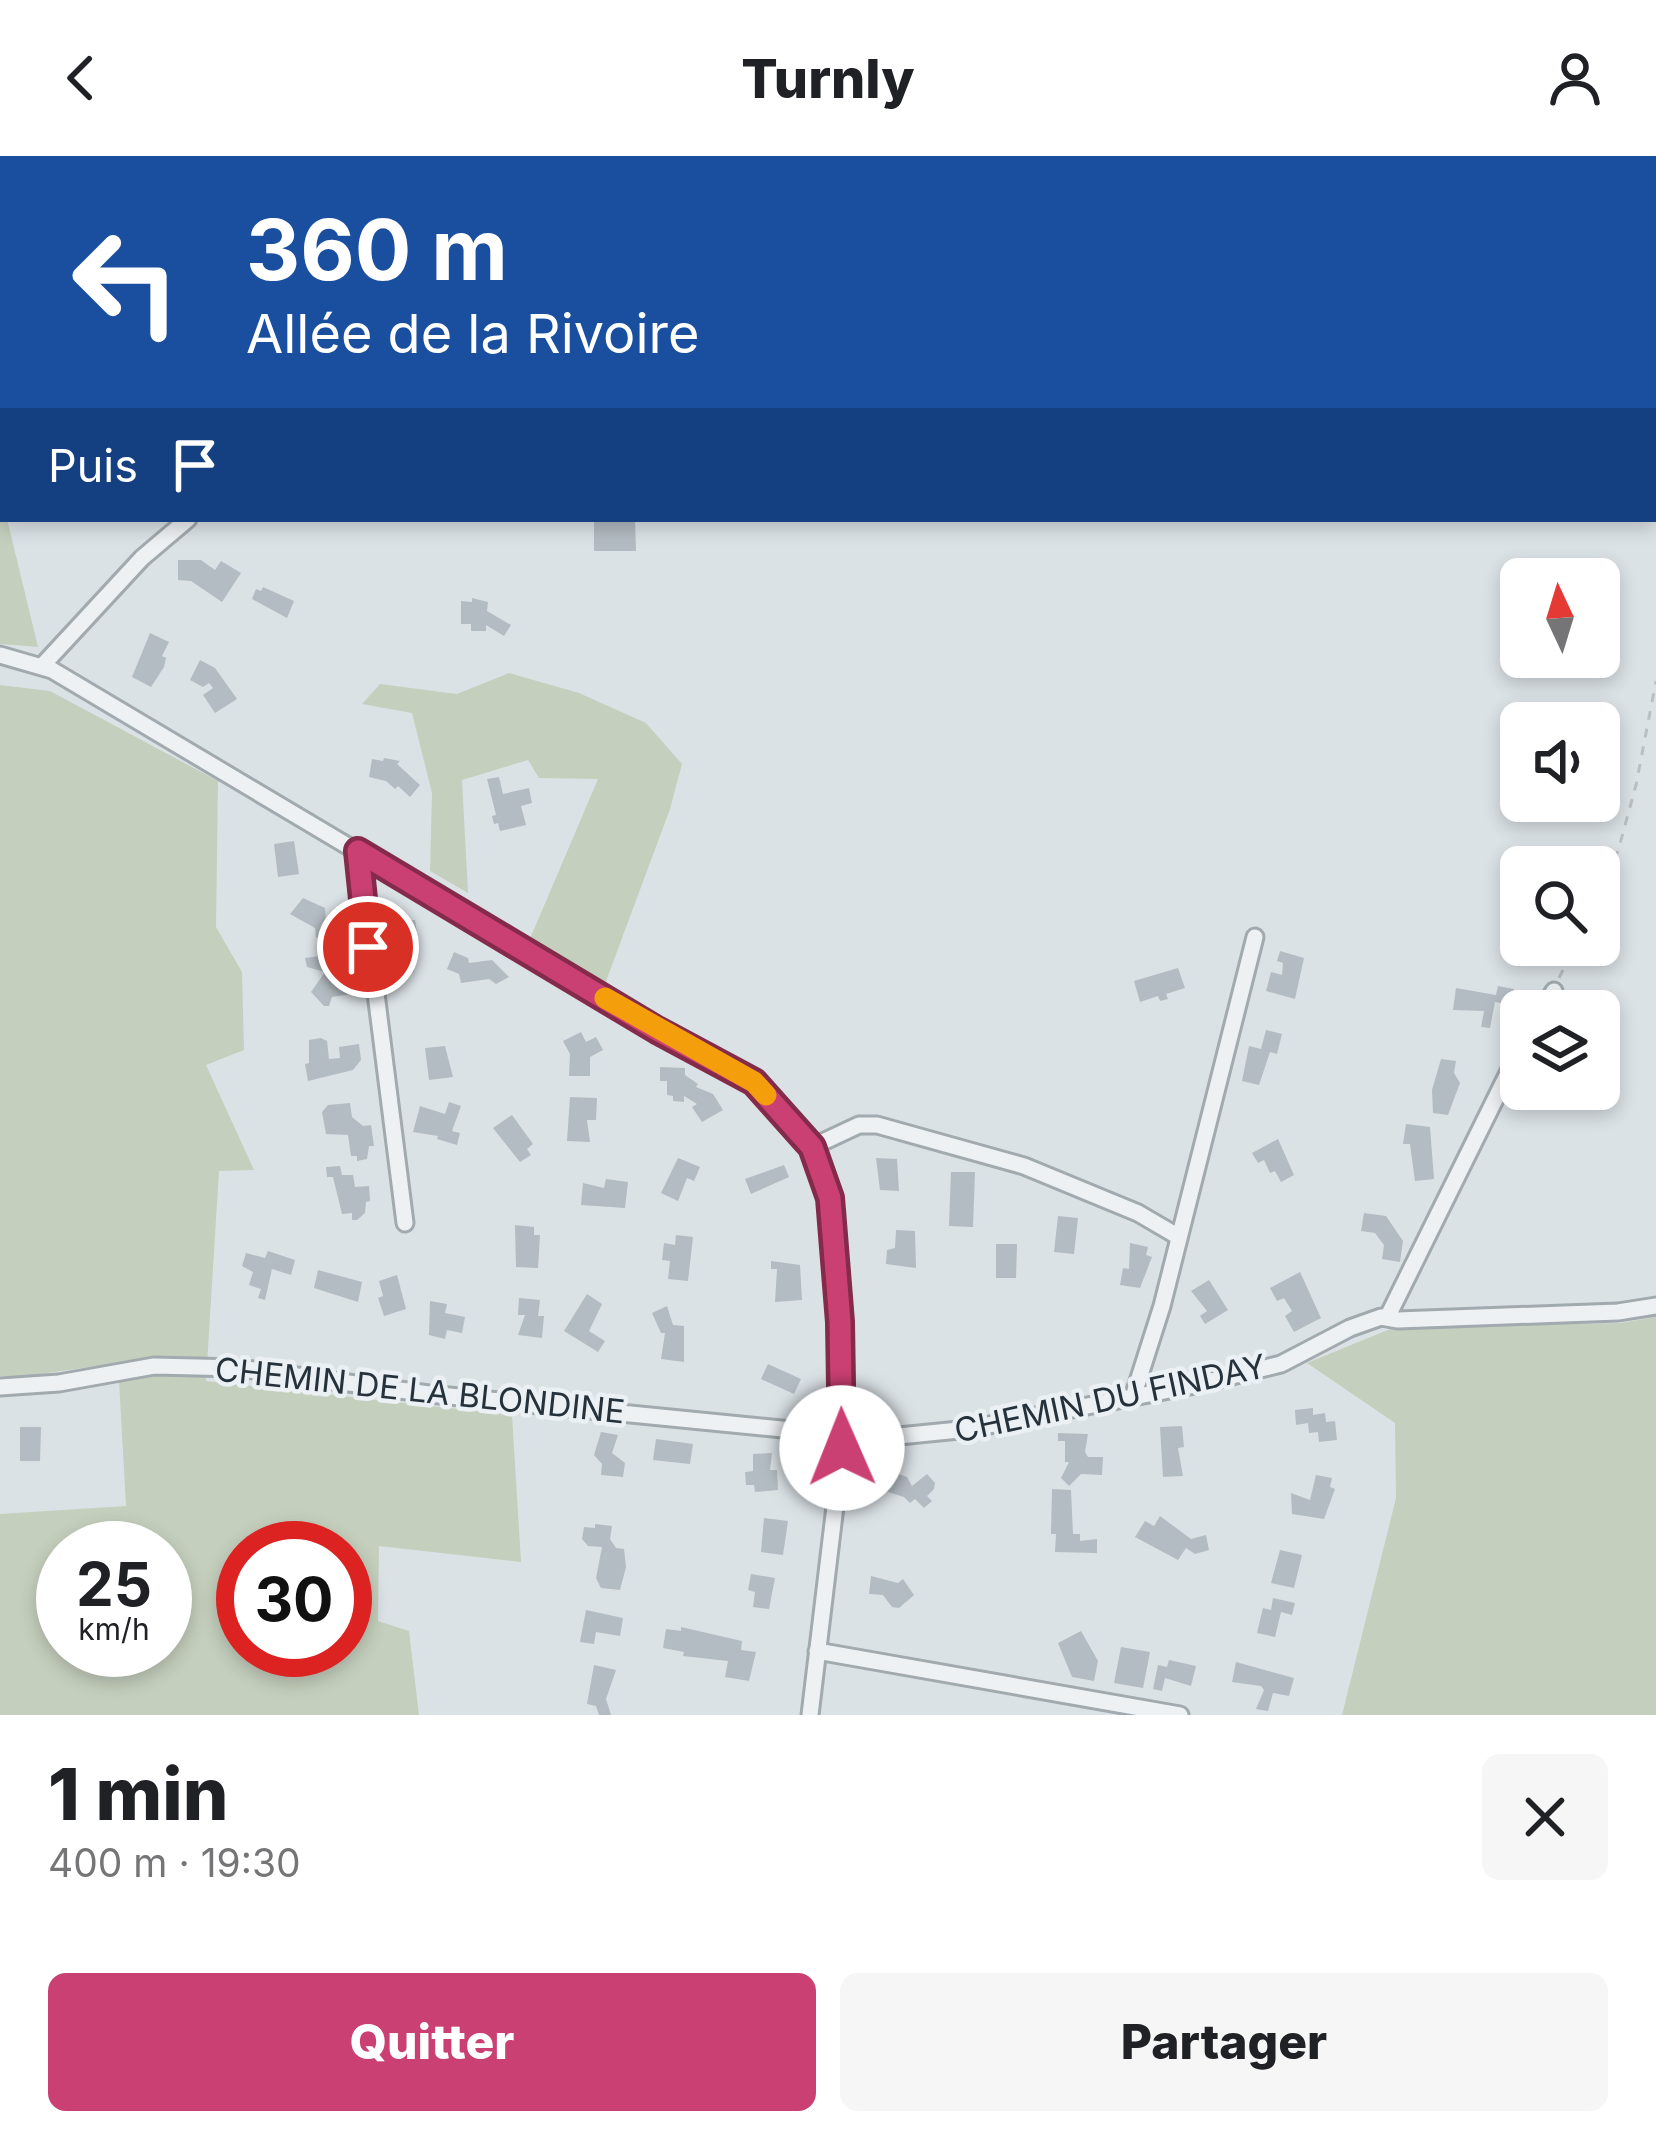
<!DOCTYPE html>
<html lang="fr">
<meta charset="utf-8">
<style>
:root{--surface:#fff;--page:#f6f6f6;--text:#202124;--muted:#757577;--accent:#cb4073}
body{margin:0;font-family:Inter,sans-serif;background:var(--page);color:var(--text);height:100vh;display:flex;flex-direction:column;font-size:45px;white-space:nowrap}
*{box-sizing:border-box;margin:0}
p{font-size:39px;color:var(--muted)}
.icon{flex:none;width:66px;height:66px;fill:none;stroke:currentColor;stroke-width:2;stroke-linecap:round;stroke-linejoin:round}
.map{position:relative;height:1559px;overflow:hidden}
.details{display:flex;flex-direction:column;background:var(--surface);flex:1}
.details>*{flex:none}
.banner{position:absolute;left:0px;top:0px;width:1656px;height:366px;box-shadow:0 6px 18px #0003;background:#1a4fa0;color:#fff;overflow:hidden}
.needle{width:78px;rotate:356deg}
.tools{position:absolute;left:1500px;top:402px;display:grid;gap:24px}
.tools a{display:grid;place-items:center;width:120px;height:120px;border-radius:18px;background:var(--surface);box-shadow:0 6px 18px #0003;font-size:60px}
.speed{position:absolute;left:36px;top:1365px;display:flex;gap:24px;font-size:60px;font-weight:700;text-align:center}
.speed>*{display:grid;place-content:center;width:156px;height:156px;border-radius:50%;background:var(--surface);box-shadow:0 6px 18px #0003;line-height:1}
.speed small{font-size:30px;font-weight:400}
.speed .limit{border:18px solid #d22;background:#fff;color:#111}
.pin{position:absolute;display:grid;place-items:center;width:102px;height:102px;color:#fff;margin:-51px;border:6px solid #fff;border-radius:50%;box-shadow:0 3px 12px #0007}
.me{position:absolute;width:132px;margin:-66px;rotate:359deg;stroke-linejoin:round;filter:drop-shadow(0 0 9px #0008)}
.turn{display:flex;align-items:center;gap:42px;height:252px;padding:0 48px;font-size:54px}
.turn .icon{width:156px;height:156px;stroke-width:2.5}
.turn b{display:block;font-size:84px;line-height:102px}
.then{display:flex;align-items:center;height:114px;padding:0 48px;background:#0003;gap:24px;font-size:45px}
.round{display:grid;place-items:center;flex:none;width:126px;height:126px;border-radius:18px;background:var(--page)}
.summary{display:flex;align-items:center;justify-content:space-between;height:204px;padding:0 48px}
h1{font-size:72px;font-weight:800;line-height:90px}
.cta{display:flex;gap:24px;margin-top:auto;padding:24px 48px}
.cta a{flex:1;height:138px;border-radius:18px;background:var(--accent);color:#fff;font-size:48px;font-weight:800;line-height:138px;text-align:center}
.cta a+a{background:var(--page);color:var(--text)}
header{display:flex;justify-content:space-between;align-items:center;height:156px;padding:0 48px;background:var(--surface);font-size:54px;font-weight:800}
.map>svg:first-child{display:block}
.green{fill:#c5cfbd;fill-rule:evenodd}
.building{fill:#b3bcc2}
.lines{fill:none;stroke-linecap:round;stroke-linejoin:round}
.street-casing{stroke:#a1aaaf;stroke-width:21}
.path{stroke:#babfc4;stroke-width:3;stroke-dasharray:9 9;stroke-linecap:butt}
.street{stroke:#eef1f4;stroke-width:15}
.route-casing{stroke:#842a4b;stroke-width:30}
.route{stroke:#cb4073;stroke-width:21}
.slow{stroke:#f59e0b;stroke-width:21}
.labels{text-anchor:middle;stroke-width:9;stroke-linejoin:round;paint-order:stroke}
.street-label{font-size:33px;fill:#26323b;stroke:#eaf0f4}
</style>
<header><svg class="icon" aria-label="back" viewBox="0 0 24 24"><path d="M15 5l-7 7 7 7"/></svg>Turnly<svg class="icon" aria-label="person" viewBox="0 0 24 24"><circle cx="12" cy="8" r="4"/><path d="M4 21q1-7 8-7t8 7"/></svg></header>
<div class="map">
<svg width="1656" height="1559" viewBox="0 0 1656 1559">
<rect width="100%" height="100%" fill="#dbe2e6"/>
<path class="green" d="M504,0H1038L502,3Z
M0,336L3,363H7L38,491L0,488Z
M509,517L579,537L646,567L682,608L670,653L605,828L529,785L598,623L539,622L528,604L462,624L468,737L430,715L432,637L412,557L362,548L380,528L457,538Z
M0,529L50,535L218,625L216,771L242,816L244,894L206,909L254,1014L219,1015L206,1225L512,1259L521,1406L379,1390L378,1465L409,1475L419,1559H0V1358L126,1350L118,1207L26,1220H0ZM63,1392H165V1494H63ZM243,1392H345V1494H243Z
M1656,1161V1559H1342L1396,1342L1395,1267L1307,1207L1395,1171L1620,1167Z"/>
<path class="building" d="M594,363H635L636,395H594Z
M178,404H201L215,414L221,405L241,417L222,446L191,425L178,424Z
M263,431L294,445L287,462L252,443L256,433L261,435Z
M472,442L488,446L487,455L511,469L504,480L486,469V475H471V468H461V445L472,446Z
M150,477L169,486L162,500L166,502L164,511L151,531L132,521Z
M200,504L215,512L237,543L215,557L203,539L213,532L209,527L203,531L190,524Z
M384,602L400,605L397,608L420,629L410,641L398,630L395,633L386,625L369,621L372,603L383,605Z
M499,621L503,638L529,632L532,647L521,650L526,669L500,675L498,667L494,668L492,660L496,659L487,623Z
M294,685L299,718L278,721L274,688Z
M303,742L325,752L327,780L316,782L315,772L290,758Z
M415,764L419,789L415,790L417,803L412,804L414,816L397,819L395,788L403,787L400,765Z
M1280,795L1304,802L1295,843L1266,835L1271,816L1282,819L1283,807L1277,805Z
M454,796L468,802L469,807L492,804L509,821L496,828L489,823L461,827L459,818L447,813Z
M335,798L337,815L341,814L343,827L350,826L352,838L332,841L329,850H324L311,836L325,816L307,811L305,802Z
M1178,812L1185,832L1166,838L1168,843L1160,845L1158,840L1140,846L1134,825Z
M1498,830L1514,833L1512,849L1495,846L1490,872L1481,871L1484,855L1453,854L1456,832L1496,839Z
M1266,874L1282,878L1277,898L1270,896L1259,929L1242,925L1249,890L1261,893Z
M581,876L586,886L596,881L603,894L590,901V920H569L570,898L563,885Z
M321,882L327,885L329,903L340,902L339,891L359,888L361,904L353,914L308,925L305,908L309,907V884Z
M445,890L453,921L429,924L425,892Z
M1441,903L1456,905L1454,917L1460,927L1448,959L1433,957L1432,934Z
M660,911L685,912V919L698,928L696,931L713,938L723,954L702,966L692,951L697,948L684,940V946L673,945V940L667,939V925H660Z
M570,941L597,942L596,964H587L590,986L567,985Z
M449,946L461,950L452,975L460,977L457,989L437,983L438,980L413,976L420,950L445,958Z
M350,947L352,961L363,970L371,969L374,990H369L367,1003L357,1005V1000H351L348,979L326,978L322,956L328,949Z
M512,959L533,988L527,993L531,999L520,1006L493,972Z
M1406,968L1430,971L1434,1023L1415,1025L1410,988H1403Z
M1278,983L1294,1019L1281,1026L1275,1015L1270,1017L1264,1004L1258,1007L1252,997Z
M678,1002L700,1011L694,1025L687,1022L678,1045L661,1037Z
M876,1002L897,1003L899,1035L880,1034Z
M784,1009L789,1021L751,1038L745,1023Z
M340,1010L342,1019H353L355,1031L369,1030L370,1045L366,1046L365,1057L357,1064H352V1057L342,1058L333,1021H327L326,1011Z
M951,1016H975L973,1071L949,1070Z
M606,1023L628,1026L625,1052L581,1049L583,1027L604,1032Z
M1364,1057L1386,1060L1403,1085L1400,1106L1382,1103L1384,1089L1375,1077L1361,1075Z
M1058,1060L1078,1062L1074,1098L1054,1096Z
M515,1069L534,1071V1079H540L538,1112L516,1111Z
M896,1074L915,1075L916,1112L886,1108L887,1094L895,1092Z
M676,1079L693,1081L688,1125L668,1123L670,1105L662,1104L664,1087L675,1089Z
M1130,1087L1148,1091L1146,1099L1152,1101L1140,1132L1120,1129L1123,1112L1129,1113Z
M996,1088H1017L1016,1122H996Z
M268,1095L295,1104L291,1119L272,1113L265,1144L258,1142L261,1133L249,1129L253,1116L242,1110L246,1097L265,1102Z
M771,1105L800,1109L802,1144L775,1146L777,1113H771Z
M318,1114L362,1126L358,1146L314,1132Z
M1300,1116L1321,1162L1294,1176L1285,1160L1292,1155L1284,1142L1277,1145L1270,1132Z
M397,1119L406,1153L384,1160L378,1142L383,1140L379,1125Z
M1209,1124L1228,1154L1205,1168L1200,1160L1207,1155L1191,1135Z
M587,1138L602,1148L589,1175L605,1185L598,1196L564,1175Z
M519,1142L540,1144L538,1160H544L542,1182L518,1179L525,1159H518Z
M430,1145L447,1148L445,1157L465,1161L462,1177L447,1174L445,1183L429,1179Z
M667,1150L673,1169L684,1170V1206L661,1203L665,1177H661L652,1157Z
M768,1208L801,1223L794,1238L761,1223Z
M1313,1252V1259L1325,1257L1326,1266L1335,1265L1337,1284L1319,1286L1318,1276L1309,1277L1308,1267L1296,1269L1295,1254Z
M1182,1270L1184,1291L1178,1292L1183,1320L1163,1321L1160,1271Z
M20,1271H41L40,1305H20Z
M601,1276L618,1279L612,1297L625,1307L623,1321L601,1319L602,1308L594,1299Z
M1058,1277L1088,1278L1085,1296L1088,1301H1103L1102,1319L1081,1318L1069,1330L1061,1322L1069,1306H1065V1285H1058Z
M656,1283L693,1288L690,1308L653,1304Z
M772,1297L770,1314H777L778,1334L755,1336L754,1329H746L745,1316L753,1315V1298Z
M807,1300L821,1305L817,1330L802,1328L803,1302Z
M887,1314L907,1321L912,1330L927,1318L935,1327L934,1333L927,1340L932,1345L924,1352L915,1343L910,1347L904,1341L888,1336L867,1340L863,1321Z
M1316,1319L1332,1322L1330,1331L1335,1333L1324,1363L1292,1358L1291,1337L1310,1344Z
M1052,1333L1071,1334L1073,1378H1080V1385L1097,1383V1397L1055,1396L1056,1378H1051Z
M1160,1360L1191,1383L1206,1379L1209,1394L1195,1398L1186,1392L1178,1404L1135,1381L1145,1365L1154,1370Z
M764,1362L788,1365L783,1399L761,1396Z
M595,1368L612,1370L610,1383L616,1392L624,1393L626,1411L620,1434L601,1432L596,1422L602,1391L588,1390L582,1383L584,1371L595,1372Z
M1280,1394L1302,1399L1294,1432L1271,1427Z
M751,1418L775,1422L769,1453L753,1451L755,1436L748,1434Z
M871,1420L898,1427L903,1423L914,1439L899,1452L892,1451L883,1439L869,1438Z
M1273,1442L1295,1447L1292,1459L1281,1456L1275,1481L1257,1477L1263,1452L1271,1454Z
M586,1454L623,1462L620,1480L596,1476L594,1488L580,1486Z
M681,1471L742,1485L741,1494L756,1496L749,1525L725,1521L728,1505L683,1500L684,1496L663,1492L666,1473L681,1475Z
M1081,1475L1098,1505L1094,1525L1072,1521L1058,1487Z
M1121,1491L1150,1496L1143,1532L1114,1527Z
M1169,1504L1196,1510L1191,1530L1165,1522L1162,1535L1153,1533L1158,1509L1167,1511Z
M1236,1506L1294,1522L1289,1540L1273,1537L1268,1555L1256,1553L1264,1534L1261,1530L1232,1526Z
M594,1509L616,1514L606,1543L611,1559H599L596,1550L587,1548Z"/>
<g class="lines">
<g class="street-casing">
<path id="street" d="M248,0V3
M484,3L485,0
M1135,3L1142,0
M0,499L52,514L657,874L754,926L812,991L831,1042L840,1166L842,1292L810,1559
M42,510L142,402L188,363
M358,695L405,1067
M1542,855L1554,835
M812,991L859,969H877L1024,1010L1138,1057L1179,1081
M1387,1162L1521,891
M0,1231L59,1227L154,1210L239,1212L429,1238L842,1279L899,1280L969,1273L1195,1229L1281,1208L1350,1172L1381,1161L1398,1164L1618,1156L1656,1150
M1133,1241L1162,1150L1255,781
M817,1495L1180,1559"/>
</g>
<path class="path" d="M1599,736L1618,695L1636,629L1656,525
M1559,822L1575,789"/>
<use href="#street" class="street"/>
</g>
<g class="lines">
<g class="route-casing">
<path id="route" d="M368,791L358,695L657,874L754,926L812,991L830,1042L840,1166L842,1292"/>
</g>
<use href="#route" class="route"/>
<path class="slow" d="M605,842L754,926L766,939"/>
</g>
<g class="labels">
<g class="street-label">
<text transform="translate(420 1234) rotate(6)" y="12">CHEMIN DE LA BLONDINE</text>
<text transform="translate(1110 1242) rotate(-12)" y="12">CHEMIN DU FINDAY</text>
</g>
</g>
</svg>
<div class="tools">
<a><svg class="needle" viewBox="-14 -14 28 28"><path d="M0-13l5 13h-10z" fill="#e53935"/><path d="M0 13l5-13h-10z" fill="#757577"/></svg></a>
<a><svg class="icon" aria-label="sound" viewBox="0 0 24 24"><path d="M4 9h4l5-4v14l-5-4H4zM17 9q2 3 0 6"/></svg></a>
<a><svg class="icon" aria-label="search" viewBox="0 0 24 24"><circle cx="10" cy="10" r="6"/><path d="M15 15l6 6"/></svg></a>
<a><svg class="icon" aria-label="layers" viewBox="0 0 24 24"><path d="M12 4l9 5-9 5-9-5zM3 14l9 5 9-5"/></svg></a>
</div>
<div class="speed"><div>25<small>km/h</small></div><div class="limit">30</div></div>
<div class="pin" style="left:368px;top:791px;background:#d93025"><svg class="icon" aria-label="arrive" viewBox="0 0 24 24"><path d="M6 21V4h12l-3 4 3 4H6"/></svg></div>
<svg class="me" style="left:842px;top:1292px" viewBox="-20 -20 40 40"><circle r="19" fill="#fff"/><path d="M0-13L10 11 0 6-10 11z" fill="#cb4073"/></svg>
<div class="banner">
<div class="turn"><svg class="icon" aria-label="left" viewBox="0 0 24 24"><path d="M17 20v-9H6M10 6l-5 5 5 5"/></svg><div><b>360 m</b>Allée de la Rivoire</div></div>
<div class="then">Puis<svg class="icon" aria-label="arrive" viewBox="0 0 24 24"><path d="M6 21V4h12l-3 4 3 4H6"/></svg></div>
</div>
</div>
<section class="details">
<div class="summary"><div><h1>1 min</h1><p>400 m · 19:30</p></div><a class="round"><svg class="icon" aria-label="close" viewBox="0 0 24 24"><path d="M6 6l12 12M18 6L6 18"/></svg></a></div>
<div class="cta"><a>Quitter</a><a>Partager</a></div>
</section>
